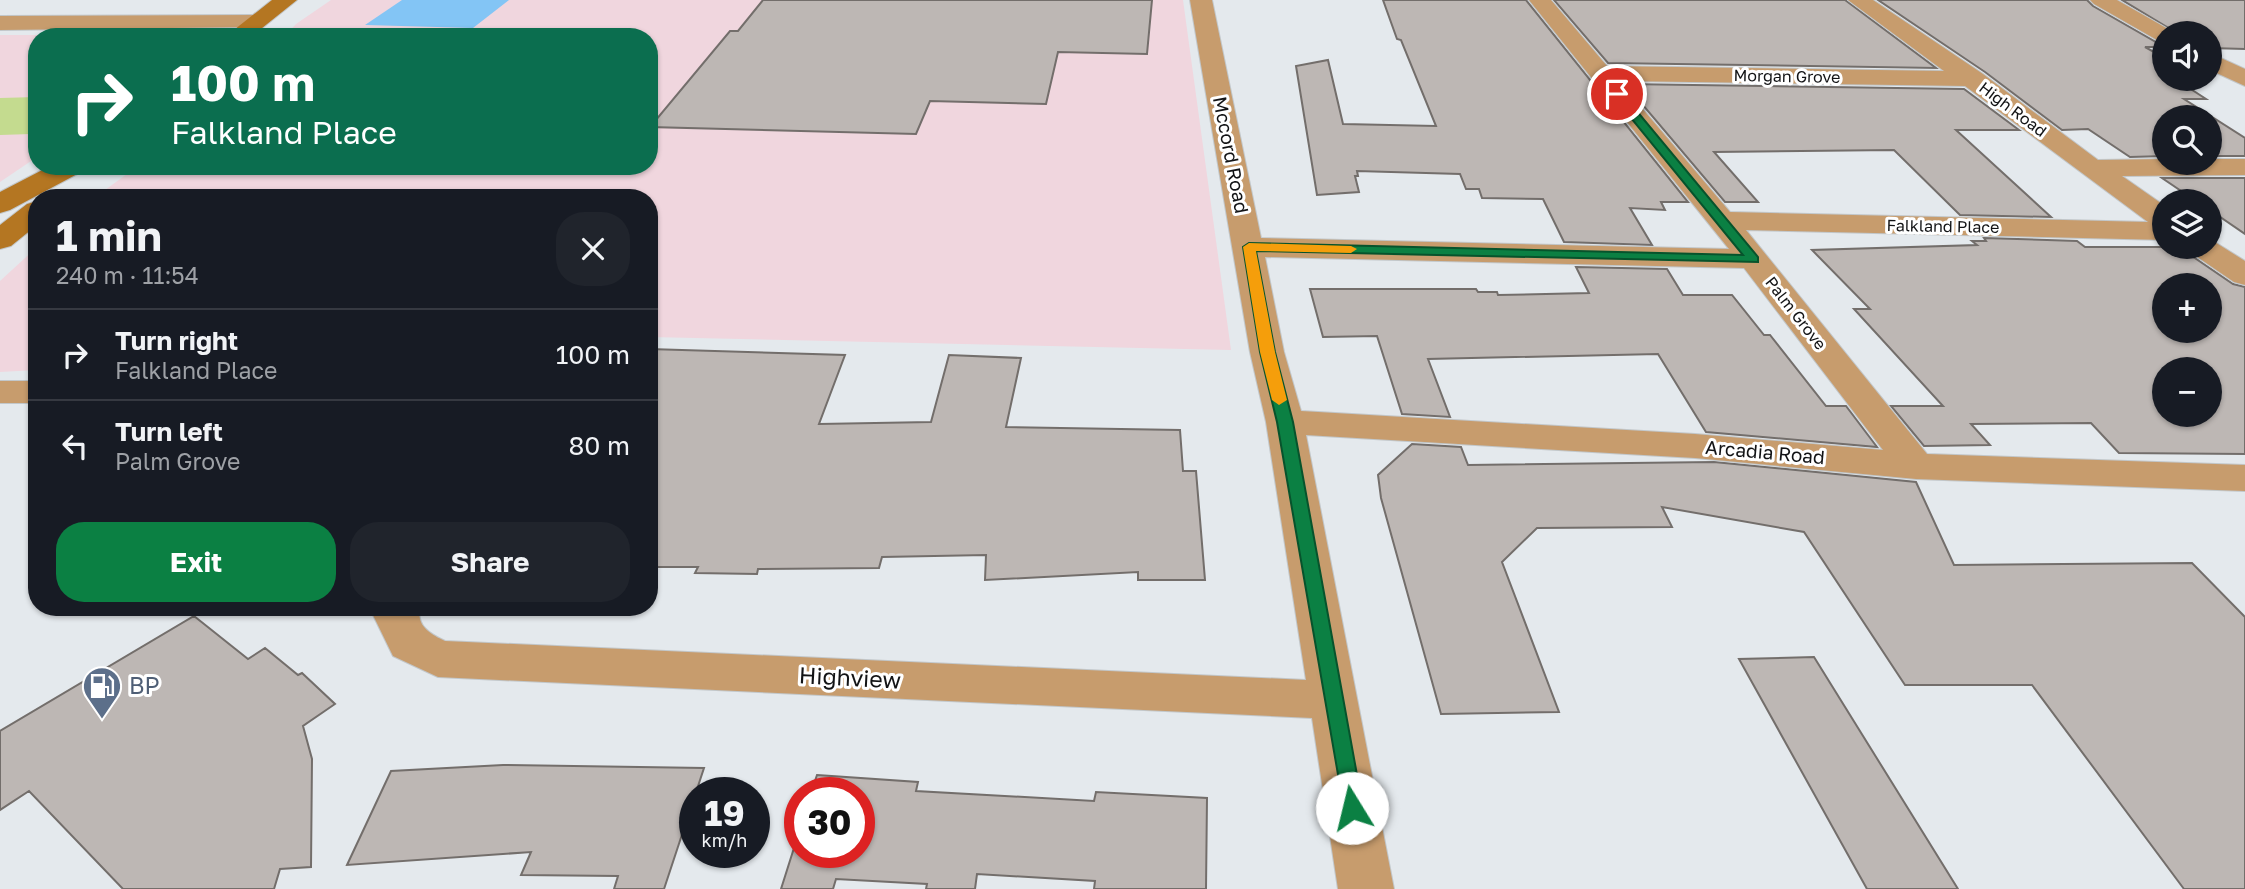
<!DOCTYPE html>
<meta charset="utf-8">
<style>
:root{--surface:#171b24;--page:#20242c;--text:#f1f3f6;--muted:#9ea1a6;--line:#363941;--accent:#0b8043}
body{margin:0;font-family:"Golos Text",sans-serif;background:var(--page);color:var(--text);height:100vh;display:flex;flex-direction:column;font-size:26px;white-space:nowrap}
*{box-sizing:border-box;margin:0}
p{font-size:23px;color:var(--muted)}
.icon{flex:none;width:38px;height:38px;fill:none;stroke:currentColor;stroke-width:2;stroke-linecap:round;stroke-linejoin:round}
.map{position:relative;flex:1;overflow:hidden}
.details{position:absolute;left:28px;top:189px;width:630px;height:427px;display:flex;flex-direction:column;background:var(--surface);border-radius:28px;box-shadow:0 2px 5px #0004}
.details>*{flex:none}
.hud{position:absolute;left:28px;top:28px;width:630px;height:147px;border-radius:28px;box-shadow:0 2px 5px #0004;background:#0b6e4f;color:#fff;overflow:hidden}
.fabs{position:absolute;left:2152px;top:21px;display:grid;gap:14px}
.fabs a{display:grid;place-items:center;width:70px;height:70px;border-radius:50%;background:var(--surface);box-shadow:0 2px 5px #0004;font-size:35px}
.speed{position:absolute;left:679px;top:777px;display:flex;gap:14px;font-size:35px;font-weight:700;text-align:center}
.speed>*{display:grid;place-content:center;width:91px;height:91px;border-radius:50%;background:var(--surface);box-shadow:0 2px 5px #0004;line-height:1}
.speed small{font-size:18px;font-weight:400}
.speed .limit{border:10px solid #d22;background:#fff;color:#111}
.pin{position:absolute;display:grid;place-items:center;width:60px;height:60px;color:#fff;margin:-30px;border:4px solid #fff;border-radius:50%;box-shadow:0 2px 7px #0007}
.me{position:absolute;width:77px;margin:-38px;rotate:351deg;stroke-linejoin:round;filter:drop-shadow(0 0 5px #0008)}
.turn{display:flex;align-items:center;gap:24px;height:147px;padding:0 28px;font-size:32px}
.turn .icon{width:91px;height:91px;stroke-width:2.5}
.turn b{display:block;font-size:49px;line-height:60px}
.round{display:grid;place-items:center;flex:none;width:74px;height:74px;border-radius:28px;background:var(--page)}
.headline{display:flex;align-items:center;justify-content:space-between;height:119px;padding:0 28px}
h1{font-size:42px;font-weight:700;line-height:52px}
.primary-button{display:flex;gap:14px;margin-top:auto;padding:14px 28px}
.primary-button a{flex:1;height:80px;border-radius:28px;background:var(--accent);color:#fff;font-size:28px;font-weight:700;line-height:80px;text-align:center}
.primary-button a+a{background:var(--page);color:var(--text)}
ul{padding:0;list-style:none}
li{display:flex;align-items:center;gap:21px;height:91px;padding:0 28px;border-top:2px solid var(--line)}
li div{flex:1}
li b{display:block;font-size:26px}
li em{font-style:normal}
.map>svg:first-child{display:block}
.education{fill:#f0d6de}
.green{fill:#c4db8f}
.water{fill:#83c5f5}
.building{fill:#bdb7b4;stroke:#736e6b;stroke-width:2;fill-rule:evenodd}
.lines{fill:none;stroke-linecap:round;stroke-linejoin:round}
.street-casing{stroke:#c2c7ca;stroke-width:2}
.secondary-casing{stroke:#c2c7ca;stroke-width:2}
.street{fill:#c79c6d;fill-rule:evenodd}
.secondary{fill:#b47622;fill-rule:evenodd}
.route{fill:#0b8043;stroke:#07532c;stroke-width:2}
.slow{fill:#f59e0b}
.labels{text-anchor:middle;stroke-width:6;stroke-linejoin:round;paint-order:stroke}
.far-street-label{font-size:16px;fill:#121315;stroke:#fff}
.street-label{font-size:19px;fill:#121315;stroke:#fff}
.near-street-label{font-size:23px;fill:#121315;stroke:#fff}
.near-service-label{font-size:23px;fill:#4e5e75;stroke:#fff;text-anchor:start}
</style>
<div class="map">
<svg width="2245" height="889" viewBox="0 0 2245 889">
<rect width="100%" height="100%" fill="#e4e9ed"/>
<path class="education" d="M331,0H1183L1231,350L649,337V198H94L138,166H649V37H284L296,24Z
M0,35H204L37,37V157L0,182Z
M37,247V370L0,372V281Z"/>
<path class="green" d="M37,97V131L31,134L0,135V98Z"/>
<path class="water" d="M402,0H509L473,28L365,25Z"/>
<path class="building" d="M763,0H1152L1147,54L1058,52L1046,104L930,101L916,134L650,127L730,31H738Z
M1383,0H1526L1688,202H1661L1665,210L1630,208L1652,245L1564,242L1543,199L1482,198L1479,189H1466L1460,174L1357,171L1358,176H1355L1359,192L1317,195L1296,66L1328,60L1343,124L1436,126L1401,40L1397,39Z
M1554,0H1845L1936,68L1608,63Z
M1878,0H2087L2093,6L2156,42L2165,44V47H2145L2165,58V79H2201L2207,82H2180L2206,99H2184L2245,138V156H2210V117H2165V156L2130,157L2088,129L2062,130L1985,72Z
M2122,0H2245V49L2210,48V33H2177Z
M1625,84L1964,89L2019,130H1956L2051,217L1960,215L1894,150L1714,152L1758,202H1725Z
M2162,178H2245V234L2210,210V201H2196Z
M1984,238L2077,241L2085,247H2186L2192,256L2233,284L2245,287V454L2119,453L2091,423L1971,424L1990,445L1924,446L1891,406H1943L1854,309H1870L1812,250L1977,245L1972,241H1986ZM2165,285H2210V331H2165ZM2165,369H2210V415H2165Z
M1576,267L1667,269L1683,295H1732L1764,335H1770L1826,406H1846L1877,447L1706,432L1658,354L1428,359L1450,417L1402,414L1377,336L1323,337L1310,289H1476L1478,292H1497L1498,295L1589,293Z
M649,349L845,355L819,424L931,422L949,355L1021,358L1006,427L1180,430L1183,471H1196L1205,580H1138V572L985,580L986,555L882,557L879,568L758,569L757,574L695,573L698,567H649Z
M1412,444L1461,447L1468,465L1714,462L1916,482L1954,565L2192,563L2245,617V889H2184L2032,685H1905L1804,532L1662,507L1672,527L1537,528L1502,562L1559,712L1441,714L1381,498L1378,475Z
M194,616L248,659L265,648L298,675L302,673L335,704L303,726L312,759L311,867L280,869L274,889H123L29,791L0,810V731Z
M1814,657L1958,889H1867L1739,659Z
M503,765L704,768L664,889H614L618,876L521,875L531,852L347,865L391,771Z
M817,775L918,782L916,791L1094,801L1096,792L1207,798L1206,889H1094L1095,881L977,874L975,889H926L927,884L836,879L833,889H781L800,829V852H859V793H811Z"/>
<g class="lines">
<g class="street-casing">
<path id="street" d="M1190,0H1212L1261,238L1729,249L1529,0H1551L1607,66L1944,71L1848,0H1873L1983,74L2098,160L2165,159V163H2210V159H2245V175L2122,176L2165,206V240L1746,230L1927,454L2245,465V491L1916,479L1695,458L1306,435L1394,889H1338L1312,718L438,677L393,656L373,615L376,607H420C416,626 430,634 445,641L1306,680L1266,422L1250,352ZM1619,81L1965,86L2148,222L1730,212ZM1265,257L1744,268L1883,450L1695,434L1301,411L1284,352Z
M2090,0H2117L2175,33H2165V42L2157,40L2094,4Z
M255,15L263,17L266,22L263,27L0,30V16Z
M2210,53L2245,69V86L2210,70Z
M2210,239L2245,261V285L2234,282L2193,254L2189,247H2210Z
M0,381H37V403H0Z"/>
</g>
<g class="secondary-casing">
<path id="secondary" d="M272,0H297L251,37H225Z
M50,166H85L81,172L10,210L0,213V192Z
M37,201V225L11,246L0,249V225L27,204Z"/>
</g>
<use href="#street" class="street"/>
<use href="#secondary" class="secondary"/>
</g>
<path class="route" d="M1613,92H1621L1758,257V262L1256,251L1275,352L1293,422L1363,808L1360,815L1352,817L1345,815L1277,422L1260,352L1243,247L1249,243L1743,255L1613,96Z"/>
<path class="slow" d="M1249,243L1351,246L1357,249L1351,253L1256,251L1275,352L1287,400L1279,405L1272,400L1260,352L1243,247Z"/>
<defs>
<g id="fuel-pin" transform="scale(2.0125)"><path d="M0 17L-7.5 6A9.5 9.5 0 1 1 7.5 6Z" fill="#5c6f8a" stroke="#fff"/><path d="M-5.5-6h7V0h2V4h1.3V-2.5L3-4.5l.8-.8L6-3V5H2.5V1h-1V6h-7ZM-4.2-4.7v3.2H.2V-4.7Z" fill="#fff"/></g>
</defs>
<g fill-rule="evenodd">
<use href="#fuel-pin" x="102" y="686"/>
</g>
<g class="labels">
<g class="far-street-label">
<text transform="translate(1787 76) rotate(1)" y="6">Morgan Grove</text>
<text transform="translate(2013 109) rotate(37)" y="6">High Road</text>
<text transform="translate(1943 226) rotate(1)" y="6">Falkland Place</text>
<text transform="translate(1796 313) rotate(52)" y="6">Palm Grove</text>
</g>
<g class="street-label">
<text transform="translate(1231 155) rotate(79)" y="7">Mccord Road</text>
<text transform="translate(1765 452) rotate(5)" y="7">Arcadia Road</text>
</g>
<g class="near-street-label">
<text transform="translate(850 678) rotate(3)" y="8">Highview</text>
</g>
<g class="near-service-label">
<text x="129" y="694">BP</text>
</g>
</g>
</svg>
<div class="fabs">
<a><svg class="icon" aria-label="sound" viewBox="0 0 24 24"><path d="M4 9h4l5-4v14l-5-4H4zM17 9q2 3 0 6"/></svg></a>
<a><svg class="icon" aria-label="search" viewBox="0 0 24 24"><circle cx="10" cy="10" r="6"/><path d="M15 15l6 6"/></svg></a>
<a><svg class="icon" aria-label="layers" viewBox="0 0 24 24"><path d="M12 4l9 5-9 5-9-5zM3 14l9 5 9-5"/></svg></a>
<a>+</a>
<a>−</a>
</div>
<div class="speed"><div>19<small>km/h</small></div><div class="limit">30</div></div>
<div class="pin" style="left:1617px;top:94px;background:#d93025"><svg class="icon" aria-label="arrive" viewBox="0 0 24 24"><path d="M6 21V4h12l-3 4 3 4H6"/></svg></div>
<svg class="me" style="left:1352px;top:808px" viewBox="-20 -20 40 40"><circle r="19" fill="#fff"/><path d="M0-13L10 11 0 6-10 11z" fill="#0b8043"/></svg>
<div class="hud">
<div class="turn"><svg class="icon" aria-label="right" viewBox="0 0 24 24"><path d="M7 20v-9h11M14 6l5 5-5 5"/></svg><div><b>100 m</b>Falkland Place</div></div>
</div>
<section class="details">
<div class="headline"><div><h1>1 min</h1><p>240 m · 11:54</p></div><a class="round"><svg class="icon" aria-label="close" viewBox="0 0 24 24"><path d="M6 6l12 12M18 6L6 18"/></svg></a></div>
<ul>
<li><svg class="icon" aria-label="right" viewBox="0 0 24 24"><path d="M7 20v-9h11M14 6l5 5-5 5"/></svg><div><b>Turn right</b><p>Falkland Place</p></div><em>100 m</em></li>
<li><svg class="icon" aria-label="left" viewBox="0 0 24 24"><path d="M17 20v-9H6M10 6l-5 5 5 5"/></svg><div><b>Turn left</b><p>Palm Grove</p></div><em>80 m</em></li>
</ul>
<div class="primary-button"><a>Exit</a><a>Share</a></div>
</section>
</div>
